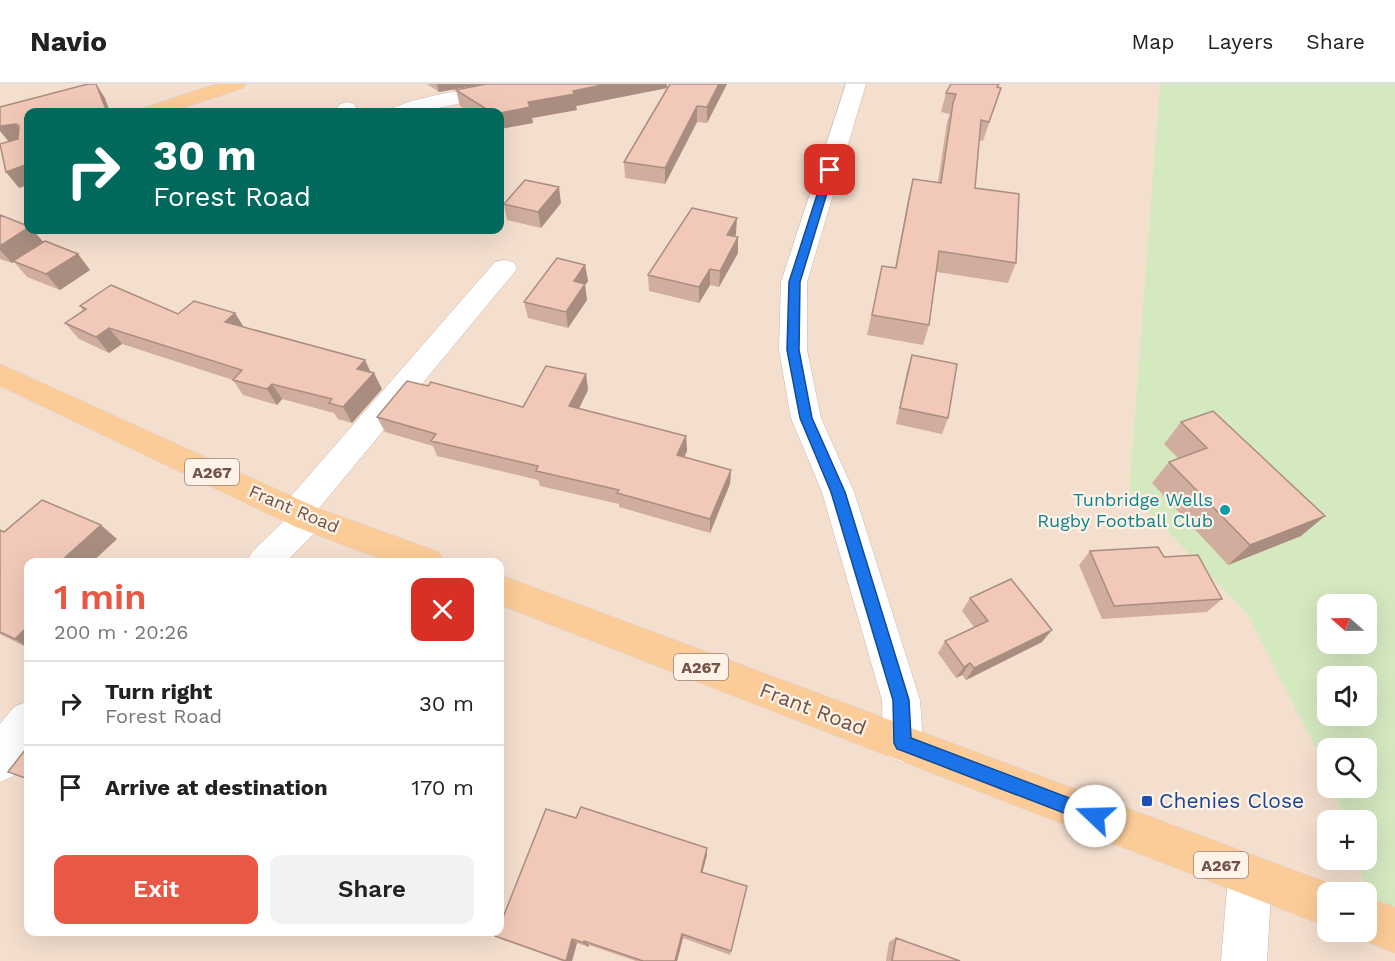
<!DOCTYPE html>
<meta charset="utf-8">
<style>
:root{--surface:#fff;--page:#f2f2f2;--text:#222;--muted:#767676;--line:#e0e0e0;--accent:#e85844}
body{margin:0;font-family:"Work Sans",sans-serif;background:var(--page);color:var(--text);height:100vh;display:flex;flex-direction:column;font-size:22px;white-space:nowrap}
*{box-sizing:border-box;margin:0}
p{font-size:20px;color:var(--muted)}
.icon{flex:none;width:33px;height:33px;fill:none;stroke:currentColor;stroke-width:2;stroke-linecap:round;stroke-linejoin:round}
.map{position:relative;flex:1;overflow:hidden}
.sheet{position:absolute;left:24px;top:474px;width:480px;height:378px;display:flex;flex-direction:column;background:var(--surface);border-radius:12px;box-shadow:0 6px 24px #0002}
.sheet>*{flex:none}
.hud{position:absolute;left:24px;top:24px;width:480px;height:126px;border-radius:12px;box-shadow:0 6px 24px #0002;background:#00695c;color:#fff;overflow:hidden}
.needle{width:39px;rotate:290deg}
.controls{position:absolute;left:1317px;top:510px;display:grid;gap:12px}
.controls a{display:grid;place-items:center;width:60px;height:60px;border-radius:12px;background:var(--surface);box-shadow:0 6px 24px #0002;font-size:30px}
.pin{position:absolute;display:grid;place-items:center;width:51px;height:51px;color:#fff;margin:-26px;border-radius:12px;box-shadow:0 3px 9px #0006}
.me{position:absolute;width:66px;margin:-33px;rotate:291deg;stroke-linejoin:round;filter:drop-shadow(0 0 4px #0008)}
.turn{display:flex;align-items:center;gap:21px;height:126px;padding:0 30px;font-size:27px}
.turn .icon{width:78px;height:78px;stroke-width:2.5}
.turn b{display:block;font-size:42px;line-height:51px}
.round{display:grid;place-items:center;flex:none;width:63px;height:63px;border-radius:12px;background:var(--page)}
.headline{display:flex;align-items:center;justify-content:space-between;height:102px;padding:0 30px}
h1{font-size:36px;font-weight:600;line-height:45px;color:var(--accent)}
.action{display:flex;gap:12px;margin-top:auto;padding:12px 30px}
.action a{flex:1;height:69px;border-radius:12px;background:var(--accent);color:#fff;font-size:24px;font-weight:600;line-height:69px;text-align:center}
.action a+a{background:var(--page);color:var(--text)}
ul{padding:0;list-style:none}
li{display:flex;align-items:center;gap:18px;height:84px;padding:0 30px;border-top:2px solid var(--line)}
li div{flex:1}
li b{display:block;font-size:22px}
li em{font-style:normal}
header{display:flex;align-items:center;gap:36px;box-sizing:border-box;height:84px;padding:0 30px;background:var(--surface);border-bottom:2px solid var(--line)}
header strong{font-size:28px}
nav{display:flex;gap:33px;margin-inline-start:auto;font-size:21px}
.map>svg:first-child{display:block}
.residential{fill:#f4dfcf;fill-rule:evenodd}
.green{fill:#d5e9c0;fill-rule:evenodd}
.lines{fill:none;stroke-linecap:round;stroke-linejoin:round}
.minor-casing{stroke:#cfb7ab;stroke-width:1}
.major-casing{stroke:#d8cfcc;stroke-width:1}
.minor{fill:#fff;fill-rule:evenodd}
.major{fill:#fccc98;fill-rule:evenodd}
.wall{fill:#d0ad9e}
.shaded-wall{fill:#a98d81}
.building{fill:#f2c9b8;stroke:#a98d81;stroke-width:1.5}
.route{fill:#1a73e8;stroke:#114b97;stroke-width:1.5}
.culture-dot{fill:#0f9aa8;stroke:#fff3e7;stroke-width:2}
.transit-dot{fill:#1a4fb4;stroke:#fff3e7;stroke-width:2}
.labels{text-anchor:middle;stroke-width:4.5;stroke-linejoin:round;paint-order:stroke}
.shield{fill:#fff3e7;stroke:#9d8378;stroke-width:1.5}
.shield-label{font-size:16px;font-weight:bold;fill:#735348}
.culture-label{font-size:18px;fill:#0d838f;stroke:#fff3e7;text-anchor:end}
.street-label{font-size:18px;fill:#735348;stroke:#fff3e7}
.near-street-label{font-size:21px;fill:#735348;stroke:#fff3e7}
.near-transit-label{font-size:21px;fill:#164399;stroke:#fff3e7;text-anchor:start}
</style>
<header>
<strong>Navio</strong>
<nav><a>Map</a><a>Layers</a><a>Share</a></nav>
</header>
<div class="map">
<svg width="1395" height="877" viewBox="0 0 1395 877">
<rect width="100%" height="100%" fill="#fcefe1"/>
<path class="residential" d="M0,0H1161L1129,406L1248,531L1326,681L1328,704H1333L1344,736H1328V776H1356L1369,814L1395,822V877H0ZM28,28H500V146H28ZM28,478H500V848H28ZM1328,808H1366V848H1328Z"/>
<path class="green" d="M1160,0H1395V822L1369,815L1356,776H1366V736H1344L1333,704H1366V664H1328L1327,686L1248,531L1129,407ZM1328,520H1366V560H1328ZM1328,592H1366V632H1328Z"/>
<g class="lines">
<g class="minor-casing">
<path id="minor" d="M496,0H537L534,4L527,6L418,28H389C398,15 477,4 496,0Z
M846,0H866L807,198V266L821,334L854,408L920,616L923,659L917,673L903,679L889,673L883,659L882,616L822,408L791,334L779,266L781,198Z
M347,18L354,20L358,28H338L337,24L340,20Z
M504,176L513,178L517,184L513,190L319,424L324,434L320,443L286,478H247L252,468L285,436L281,428L285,419L495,178Z
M28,617V667L14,692L0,698V640L14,623Z
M1250,771L1266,777L1272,793L1267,877H1221L1228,793L1234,777Z"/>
</g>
<g class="major-casing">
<path id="major" d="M216,0H246L243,4L170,28H141L144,24Z
M0,280L320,425L439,468L444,478H389L296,443L0,302Z
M500,491L1328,799L1344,805L1345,808H1328V843L500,521Z
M1366,813L1395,823V869L1350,851L1349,848H1366Z"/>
</g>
<use href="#minor" class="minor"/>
<use href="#major" class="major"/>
</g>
<path class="wall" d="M427,0H484L439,8Z
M486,0H667V4L576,22L577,26L532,34L533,39L500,45V28H470L460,22L456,6Z
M670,0H727L707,39L697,38L665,100L625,94L624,78Z
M1001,4L983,57L979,56L975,104L1016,179L1008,199L937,188L929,241L923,261L867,251L882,182L895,184L908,115L913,95L938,98L947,38L950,30L941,28L946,9Z
M561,119L541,144L507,136L504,120Z
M0,131L33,146L43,158L78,170L90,186L60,206L27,193L14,178L12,179L0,175Z
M736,150L735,152L738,153V169L719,203L710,201L699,219L649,207L648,191Z
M585,181L588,197L585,201L587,216L568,244L528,234L524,218Z
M80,222L178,230L235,229L243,243L371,288L382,305L352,339L338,335L334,329L282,315L277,321L243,311L233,296L122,260L109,269L79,255L65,239L83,226Z
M912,271L948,334L942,350L896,340L907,287Z
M586,290L588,306L579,325L686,352L687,367L684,373L731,386L730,400L710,449L619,423V420L540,402L538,396L437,372L433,362L385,348L377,333L428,302L523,323Z
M1181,338L1301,452L1228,481L1152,399L1169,378L1178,374L1164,360Z
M0,446L4,448L117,455L92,478H28V564L0,550Z
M1090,467L1164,473L1222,515L1207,528L1102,535L1079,481Z
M970,514L1042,558L966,596L962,591L956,594L938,569L945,557L974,543L962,527Z
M576,734L707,764V771L702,788L731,867L730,871L683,854L677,877H636L589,861L588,863L577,859L572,877H562L503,856L495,852Z
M896,854L960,877H886L889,858Z"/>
<path class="shaded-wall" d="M96,0L105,14L110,28H107Z
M437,0H484L439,8Z
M607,0H667V4L576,22L577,26L532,34L533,39L500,45V29L528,18L573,7Z
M719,0H727L707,39V23Z
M697,22V38L665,100V84Z
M16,40L28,56L9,58L0,47V42Z
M28,80V101L19,104L6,88Z
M559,103L561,119L541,144L538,128Z
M737,134L736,150L726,167L727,151Z
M28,144V146H33L44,159L13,177L14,178L12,179L0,166V162Z
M738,153V169L719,203L720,187Z
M78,170L90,186L60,206L46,190Z
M585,181L588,197L585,201L587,216L568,244L566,228L574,197Z
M710,185V201L699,219V203Z
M235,229L245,245L225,238Z
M109,244L122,260L109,269L96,253Z
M365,276L372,291L374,289L382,305L352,339L343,323L357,285Z
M586,290L588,306L572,338L569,322Z
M272,300L282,315L277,321L267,305Z
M686,352L687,367L678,386L677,371Z
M731,386L730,400L710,449V435Z
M1325,432L1301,452L1228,481L1250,461Z
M101,441L117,455L92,478H60Z
M28,542V564L15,555Z
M1052,546L1042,558L966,596L974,584Z
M970,579L962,591L956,594L964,583Z
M707,764V771L701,794V788Z
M682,850L683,854L677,877H675Z
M572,855L577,859L572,877H566Z
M584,857L589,861L588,863L584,859Z"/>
<path class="building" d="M88,0H96L107,28H28V80L6,88L0,60L18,55L19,42L16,40L0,42V23Z
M486,0H607L573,7L575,10L528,18L530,23L500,29L491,28L456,6Z
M670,0H719L707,23L697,22L665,84L624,78Z
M951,0H999L997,3L1001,4L989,38L981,36L975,104L1019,110L1016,179L939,167L929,241L872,231L882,182L896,184L913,95L941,99L953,19L956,10L946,9Z
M525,96L559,103L538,128L504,120Z
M692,124L737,134L727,151L738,153L720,187L710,185L699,203L648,191Z
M0,131L28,142V144L0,162Z
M45,157L78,170L46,190L13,177Z
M557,174L585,181L574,197L585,200L566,228L524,218Z
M111,201L178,230L194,217L235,229L225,238L365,276L357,285L374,289L343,323L329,319L332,315L272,300L267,305L233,296L242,286L109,244L96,253L65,239L86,225L80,222Z
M912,271L957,280L948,334L900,324Z
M546,282L586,290L569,322L686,352L677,371L731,386L710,435L617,409L619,406L536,387L538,382L431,357L436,350L377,333L407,297L428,302L431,298L523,323Z
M1213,327L1325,432L1250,461L1169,378L1207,364L1181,338Z
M42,416L101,441L60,478H28V542L15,555L0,548V446L4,448Z
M1158,463L1164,473L1198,471L1222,515L1114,522L1090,467Z
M1011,495L1052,546L974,584L970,579L964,583L945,557L988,537L970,514Z
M28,662V695L8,688Z
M581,723L707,764L701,788L747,802L731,867L682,850L675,877H643L584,857V859L572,855L566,877L495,852L497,848H500V841L546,725L576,734Z
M896,854L960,877H892Z"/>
<path class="route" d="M830,83L834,86L800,198L799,266L812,334L845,408L909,616L911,654L1101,726L1103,732L1101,738L1095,741L903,667L897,665L894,659L893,616L831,408L800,334L787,266L789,198L825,86Z"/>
<circle class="culture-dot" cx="1225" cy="426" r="6"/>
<rect class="transit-dot" x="1141" y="711" width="12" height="12" rx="3"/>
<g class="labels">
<g class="shield">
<rect x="185" y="375" width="54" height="26" rx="4.5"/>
<rect x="674" y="570" width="54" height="26" rx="4.5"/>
<rect x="1194" y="768" width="54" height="26" rx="4.5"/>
</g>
<g class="shield-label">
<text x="212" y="394">A267</text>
<text x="701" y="589">A267</text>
<text x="1221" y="787">A267</text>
</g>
<g class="culture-label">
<text x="1213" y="422">Tunbridge Wells<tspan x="1213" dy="21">Rugby Football Club</tspan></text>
</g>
<g class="street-label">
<text transform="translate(294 425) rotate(23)" y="6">Frant Road</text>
</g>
<g class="near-street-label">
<text transform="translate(813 625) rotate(21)" y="7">Frant Road</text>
</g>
<g class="near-transit-label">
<text x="1159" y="724">Chenies Close</text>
</g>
</g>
</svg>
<div class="controls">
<a><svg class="needle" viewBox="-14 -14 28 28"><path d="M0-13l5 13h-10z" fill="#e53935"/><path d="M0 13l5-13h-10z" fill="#767676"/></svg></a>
<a><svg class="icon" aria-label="sound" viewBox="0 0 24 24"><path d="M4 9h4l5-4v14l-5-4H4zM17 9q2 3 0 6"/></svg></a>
<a><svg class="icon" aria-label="search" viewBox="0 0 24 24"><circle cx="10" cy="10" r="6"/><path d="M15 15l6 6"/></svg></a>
<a>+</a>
<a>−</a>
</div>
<div class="pin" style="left:830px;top:86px;background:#d93025"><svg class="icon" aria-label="arrive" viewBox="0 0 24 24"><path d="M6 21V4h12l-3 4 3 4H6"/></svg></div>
<svg class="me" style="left:1095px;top:732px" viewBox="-20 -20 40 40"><circle r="19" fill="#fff"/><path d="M0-13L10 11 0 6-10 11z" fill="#1a73e8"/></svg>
<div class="hud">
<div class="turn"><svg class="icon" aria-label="right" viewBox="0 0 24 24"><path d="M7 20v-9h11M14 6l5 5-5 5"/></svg><div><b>30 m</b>Forest Road</div></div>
</div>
<section class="sheet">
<div class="headline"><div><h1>1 min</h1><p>200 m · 20:26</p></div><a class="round" style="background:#d93025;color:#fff"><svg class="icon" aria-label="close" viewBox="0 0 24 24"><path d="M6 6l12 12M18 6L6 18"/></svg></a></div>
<ul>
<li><svg class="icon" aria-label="right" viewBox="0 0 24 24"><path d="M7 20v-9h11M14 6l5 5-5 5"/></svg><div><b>Turn right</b><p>Forest Road</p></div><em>30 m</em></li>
<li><svg class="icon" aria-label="arrive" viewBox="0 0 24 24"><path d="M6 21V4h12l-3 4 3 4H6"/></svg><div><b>Arrive at destination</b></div><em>170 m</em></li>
</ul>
<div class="action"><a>Exit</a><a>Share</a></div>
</section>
</div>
